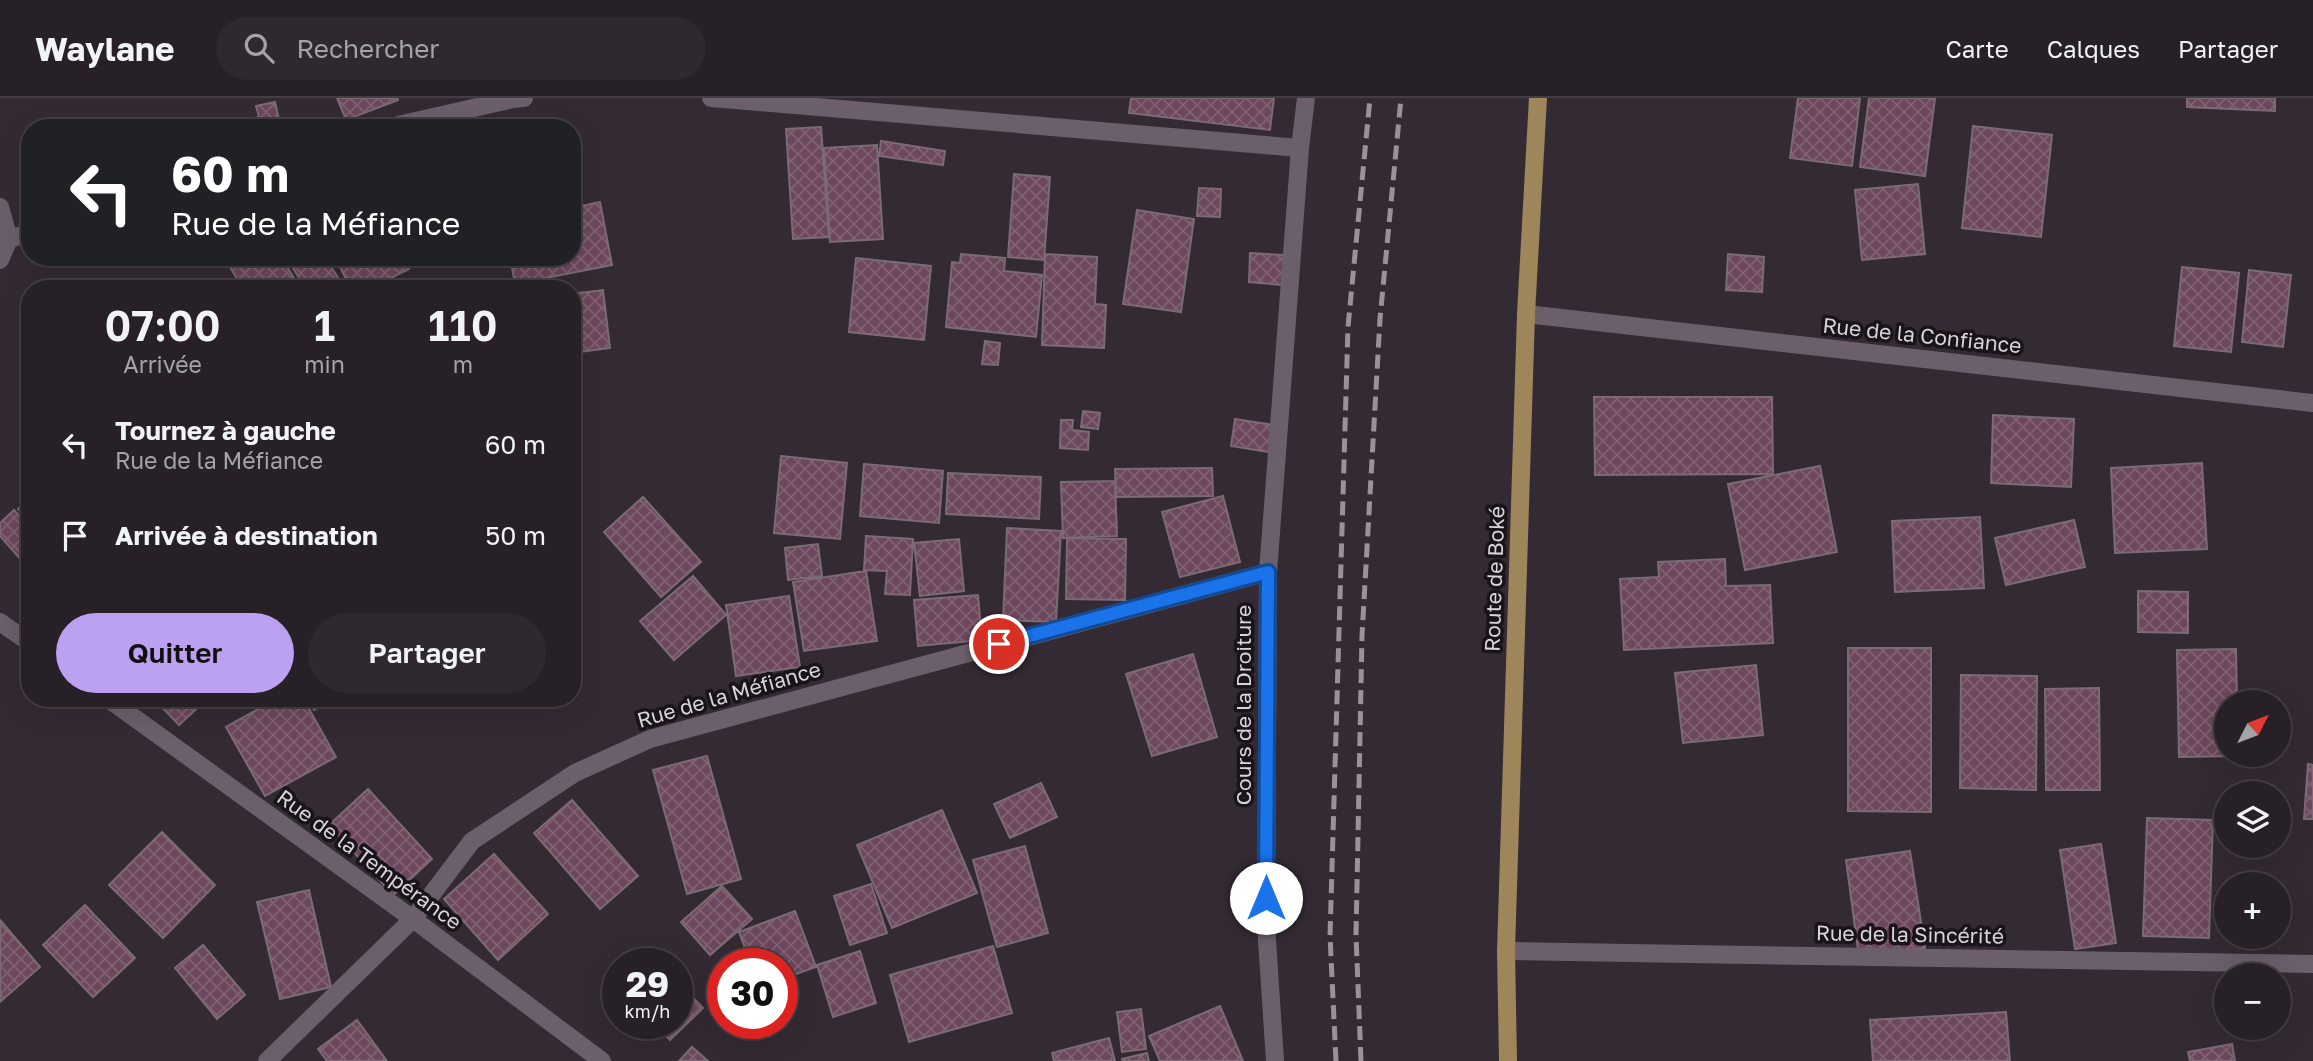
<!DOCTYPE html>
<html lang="fr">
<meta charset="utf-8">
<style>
:root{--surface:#272027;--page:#2f282f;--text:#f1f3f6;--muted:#a4a3a7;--line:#433e44;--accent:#bca0f2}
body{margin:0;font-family:"Golos Text",sans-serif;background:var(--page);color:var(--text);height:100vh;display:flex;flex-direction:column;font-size:26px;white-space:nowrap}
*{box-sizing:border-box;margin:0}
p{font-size:23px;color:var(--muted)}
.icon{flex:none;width:38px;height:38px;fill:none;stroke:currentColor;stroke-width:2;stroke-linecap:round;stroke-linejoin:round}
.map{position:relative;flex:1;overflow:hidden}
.drawer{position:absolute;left:21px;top:182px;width:560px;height:427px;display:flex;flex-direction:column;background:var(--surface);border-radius:28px;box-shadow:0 7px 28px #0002,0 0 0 2px var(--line)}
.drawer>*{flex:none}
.top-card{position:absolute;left:21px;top:21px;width:560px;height:147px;border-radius:28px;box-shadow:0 7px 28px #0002,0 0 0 2px var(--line);background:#202124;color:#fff;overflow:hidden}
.needle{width:46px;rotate:48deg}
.controls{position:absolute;left:2214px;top:592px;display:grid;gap:14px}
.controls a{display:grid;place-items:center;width:77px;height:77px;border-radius:50%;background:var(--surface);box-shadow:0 7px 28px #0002,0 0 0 2px var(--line);font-size:35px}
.speed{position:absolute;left:602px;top:850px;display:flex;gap:14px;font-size:35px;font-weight:700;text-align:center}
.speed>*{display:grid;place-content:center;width:91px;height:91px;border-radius:50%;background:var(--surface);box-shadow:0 7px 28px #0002,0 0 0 2px var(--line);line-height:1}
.speed small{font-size:18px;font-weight:400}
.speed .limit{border:10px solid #d22;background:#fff;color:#111}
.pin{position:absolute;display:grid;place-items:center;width:60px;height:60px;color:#fff;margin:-30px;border:4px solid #fff;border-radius:50%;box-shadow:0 2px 7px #0007}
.me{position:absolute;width:77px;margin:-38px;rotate:0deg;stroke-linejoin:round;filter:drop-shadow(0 0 5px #0008)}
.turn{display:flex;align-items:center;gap:24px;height:147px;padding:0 35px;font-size:32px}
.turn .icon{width:91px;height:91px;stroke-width:2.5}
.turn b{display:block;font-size:49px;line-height:60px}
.eta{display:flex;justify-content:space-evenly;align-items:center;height:119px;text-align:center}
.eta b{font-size:42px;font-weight:600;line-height:49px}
.button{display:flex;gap:14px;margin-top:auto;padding:14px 35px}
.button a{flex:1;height:80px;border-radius:42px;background:var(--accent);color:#111;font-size:28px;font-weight:600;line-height:80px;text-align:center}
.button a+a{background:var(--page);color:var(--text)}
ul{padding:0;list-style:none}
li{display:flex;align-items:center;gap:21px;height:91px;padding:0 35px}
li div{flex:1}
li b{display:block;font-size:26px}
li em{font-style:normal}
header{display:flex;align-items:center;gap:42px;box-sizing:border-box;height:98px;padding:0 35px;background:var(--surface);border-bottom:2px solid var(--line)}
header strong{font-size:33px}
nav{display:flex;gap:38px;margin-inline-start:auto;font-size:24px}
.search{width:490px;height:63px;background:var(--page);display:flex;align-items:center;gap:18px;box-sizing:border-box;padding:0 24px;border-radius:38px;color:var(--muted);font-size:26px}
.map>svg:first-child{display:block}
.building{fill:url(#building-cross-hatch);stroke:#7b6b74;stroke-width:2}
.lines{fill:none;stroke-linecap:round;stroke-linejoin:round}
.street{stroke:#6b5f6b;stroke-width:18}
.primary{stroke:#9f855a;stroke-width:18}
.rail{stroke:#9a929a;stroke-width:5;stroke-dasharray:14 7;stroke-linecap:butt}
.route-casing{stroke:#114b97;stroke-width:18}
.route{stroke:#1a73e8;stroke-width:12}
.labels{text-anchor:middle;stroke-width:7;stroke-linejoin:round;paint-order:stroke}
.street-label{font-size:21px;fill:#d9d3da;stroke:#191419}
</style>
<header>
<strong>Waylane</strong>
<div class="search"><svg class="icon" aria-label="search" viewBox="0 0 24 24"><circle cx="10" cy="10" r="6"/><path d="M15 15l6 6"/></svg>Rechercher</div>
<nav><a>Carte</a><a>Calques</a><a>Partager</a></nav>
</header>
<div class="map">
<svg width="2313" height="963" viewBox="0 0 2313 963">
<defs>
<pattern id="building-cross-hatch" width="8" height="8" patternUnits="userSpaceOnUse" patternTransform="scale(1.75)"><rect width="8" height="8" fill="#6d475d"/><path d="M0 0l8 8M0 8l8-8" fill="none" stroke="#816174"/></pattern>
</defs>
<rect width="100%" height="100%" fill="#342a34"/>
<path class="building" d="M337,0H397L398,2L346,22Z
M1131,0H1274L1270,32L1129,15Z
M1798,0H1860L1852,68L1790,60Z
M1869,0H1935L1925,78L1860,69Z
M2187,0H2275V13L2187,9Z
M275,4L281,30H237L236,24L259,19L256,8Z
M1973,28L2052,37L2041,139L1962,130Z
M821,29L829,139L793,141L786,31Z
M881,43L945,53L943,67L879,58Z
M877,47L883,141L830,144L824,50Z
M1014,76L1050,79L1044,162L1008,159Z
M1918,86L1925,156L1862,162L1855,92Z
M1199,90L1221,91L1220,119L1197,118Z
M600,104L612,167L515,186L510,159H572V110Z
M1137,112L1194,121L1181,214L1123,206Z
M1250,155L1284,157L1282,187L1249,184Z
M961,156L1005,160L1004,173L1042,177L1036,239L946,229L952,164L960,165Z
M1045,156L1097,159L1095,206L1106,207L1104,250L1042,247Z
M1728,156L1764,159L1762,194L1726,192Z
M224,159H281L297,185L287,191H243Z
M286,159H325L340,183L328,191H306Z
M335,159H404L409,171L369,191H351Z
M856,160L931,168L924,242L849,234Z
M2182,169L2239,175L2231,254L2174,248Z
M2249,172L2291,177L2283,249L2242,244Z
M603,192L610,250L572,255V196Z
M985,243L1000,245L998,267L982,266Z
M1594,299H1772L1773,376L1595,377Z
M1083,313L1100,315L1098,331L1081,329Z
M1993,317L2074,321L2071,389L1991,385Z
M1235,321L1273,327L1269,354L1231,348Z
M1061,322H1073L1072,332L1089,334L1088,352L1060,350Z
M781,358L847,365L840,441L774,435Z
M2202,365L2207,451L2115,455L2111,370Z
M864,366L943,373L939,425L860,418Z
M1820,368L1837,454L1745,472L1728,386Z
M1212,370L1213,398L1116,399L1115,371Z
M948,375L1041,379L1039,421L946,416Z
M1115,383L1117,438L1063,440L1061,384Z
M1223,398L1240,464L1180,479L1162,414Z
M643,399L701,464L661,499L604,434Z
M30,400V423L18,411Z
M14,412L30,430V456L22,463L0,438V425Z
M1980,419L1984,490L1895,494L1892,423Z
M2074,422L2085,469L2006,487L1995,440Z
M1007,430L1061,433L1056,524L1003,522Z
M866,438L913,441L910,497L885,496L887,473L864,472Z
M1067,440L1126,441L1125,502L1066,501Z
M959,441L964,493L920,498L914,445Z
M818,446L822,478L788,482L785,450Z
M1725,461L1726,488L1770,487L1773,545L1624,552L1620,481L1659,479L1658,464Z
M866,473L877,543L804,553L793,484Z
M693,478L726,517L674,562L640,523Z
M2138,493L2188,494V535L2138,534Z
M978,497L982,542L918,548L914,502Z
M789,498L800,569L736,578L726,507Z
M1848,550H1931V714L1848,713Z
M2236,551L2237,604H2226V656H2238V658L2179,659L2177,552Z
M1193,556L1217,639L1152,658L1126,576Z
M1756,567L1763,637L1683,645L1675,575Z
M1961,577L2037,578L2036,692L1960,690Z
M2099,590L2100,692H2046L2045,591Z
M153,600H208L179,627Z
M278,600H303L336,659L265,698L226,629Z
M308,600H337L314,612Z
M707,658L741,781L687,796L653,672Z
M2308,666L2313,667V721H2304Z
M1041,685L1057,719L1010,740L994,706Z
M368,691L432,761L393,797L329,727Z
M572,702L638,778L600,811L534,735Z
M942,712L977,795L892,830L857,747Z
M2147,720L2213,722L2209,840L2143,838Z
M162,734L215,787L163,840L109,787Z
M2101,746L2116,845L2075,851L2060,752Z
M1025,748L1048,835L997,849L973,762Z
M1910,753L1925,850L1859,859L1846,762Z
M494,756L548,816L498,862L444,801Z
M871,786L887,835L850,847L834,798Z
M722,788L752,821L710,857L681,824Z
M309,792L331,889L280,901L257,804Z
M85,807L135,860L93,899L43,847Z
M795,813L816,869L782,881V866H751L739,834Z
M0,822L40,869L0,904Z
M203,847L245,897L217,921L175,870Z
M993,848L1012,915L909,944L890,877Z
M860,853L876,905L833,919L817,867Z
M677,883L703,910L670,942L654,926H677Z
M1220,908L1243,963H1160L1149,938Z
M1141,911L1146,951L1122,954L1117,914Z
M2006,914L2010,963H1873L1870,922Z
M357,922L387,963H327L318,951Z
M1109,940L1115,963H1054L1052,955Z
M2232,946L2235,963H2190L2188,954Z
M692,949L708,963H679Z
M1147,955L1149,963H1123L1122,961Z"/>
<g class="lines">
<path class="street" d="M711,0L1300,50
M385,30L513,1L524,0
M0,109L9,141
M0,162L9,141L30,135
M1526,216L2313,305
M0,524L30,545
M107,600L413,821L602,963
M1506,853L2313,866
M267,963L413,821L472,743L575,675L650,641L1268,474
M1275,963L1266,827L1268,474L1300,50L1306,0"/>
<path class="primary" d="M1508,963L1506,853L1526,216L1538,0"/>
<path class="rail" d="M1336,963L1330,838L1348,229L1370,0
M1361,963L1356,837L1362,538L1380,221L1401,0"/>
</g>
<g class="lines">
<g class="route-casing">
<path id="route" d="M999,546L1268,474L1266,800"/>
</g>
<use href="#route" class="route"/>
</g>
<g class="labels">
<g class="street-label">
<text transform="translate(1922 238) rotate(6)" y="7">Rue de la Confiance</text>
<text transform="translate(1495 481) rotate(-88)" y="7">Route de Boké</text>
<text transform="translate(729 597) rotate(-16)" y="7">Rue de la Méfiance</text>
<text transform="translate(1244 607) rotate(-90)" y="7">Cours de la Droiture</text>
<text transform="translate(369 762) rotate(36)" y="7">Rue de la Tempérance</text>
<text transform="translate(1910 837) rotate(1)" y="7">Rue de la Sincérité</text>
</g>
</g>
</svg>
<div class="controls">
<a><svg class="needle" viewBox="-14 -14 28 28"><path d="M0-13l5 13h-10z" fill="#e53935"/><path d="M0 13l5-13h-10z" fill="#a4a3a7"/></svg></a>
<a><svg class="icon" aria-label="layers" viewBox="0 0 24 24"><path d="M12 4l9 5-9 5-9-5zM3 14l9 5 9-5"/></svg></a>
<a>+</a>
<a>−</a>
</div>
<div class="speed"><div>29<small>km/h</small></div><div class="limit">30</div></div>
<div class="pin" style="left:999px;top:546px;background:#d93025"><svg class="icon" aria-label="arrive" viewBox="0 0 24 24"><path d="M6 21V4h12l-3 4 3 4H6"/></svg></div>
<svg class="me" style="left:1266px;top:800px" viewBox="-20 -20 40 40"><circle r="19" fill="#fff"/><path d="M0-13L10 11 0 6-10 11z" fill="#1a73e8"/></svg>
<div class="top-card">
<div class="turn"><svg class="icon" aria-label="left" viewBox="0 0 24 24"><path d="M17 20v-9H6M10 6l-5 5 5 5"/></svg><div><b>60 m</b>Rue de la Méfiance</div></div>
</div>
<section class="drawer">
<div class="eta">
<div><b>07:00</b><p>Arrivée</p></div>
<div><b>1</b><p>min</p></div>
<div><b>110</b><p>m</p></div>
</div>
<ul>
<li><svg class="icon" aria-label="left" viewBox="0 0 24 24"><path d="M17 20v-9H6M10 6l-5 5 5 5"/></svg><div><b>Tournez à gauche</b><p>Rue de la Méfiance</p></div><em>60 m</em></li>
<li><svg class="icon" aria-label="arrive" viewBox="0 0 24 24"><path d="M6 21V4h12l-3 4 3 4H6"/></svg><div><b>Arrivée à destination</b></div><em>50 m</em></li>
</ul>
<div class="button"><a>Quitter</a><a>Partager</a></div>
</section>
</div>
